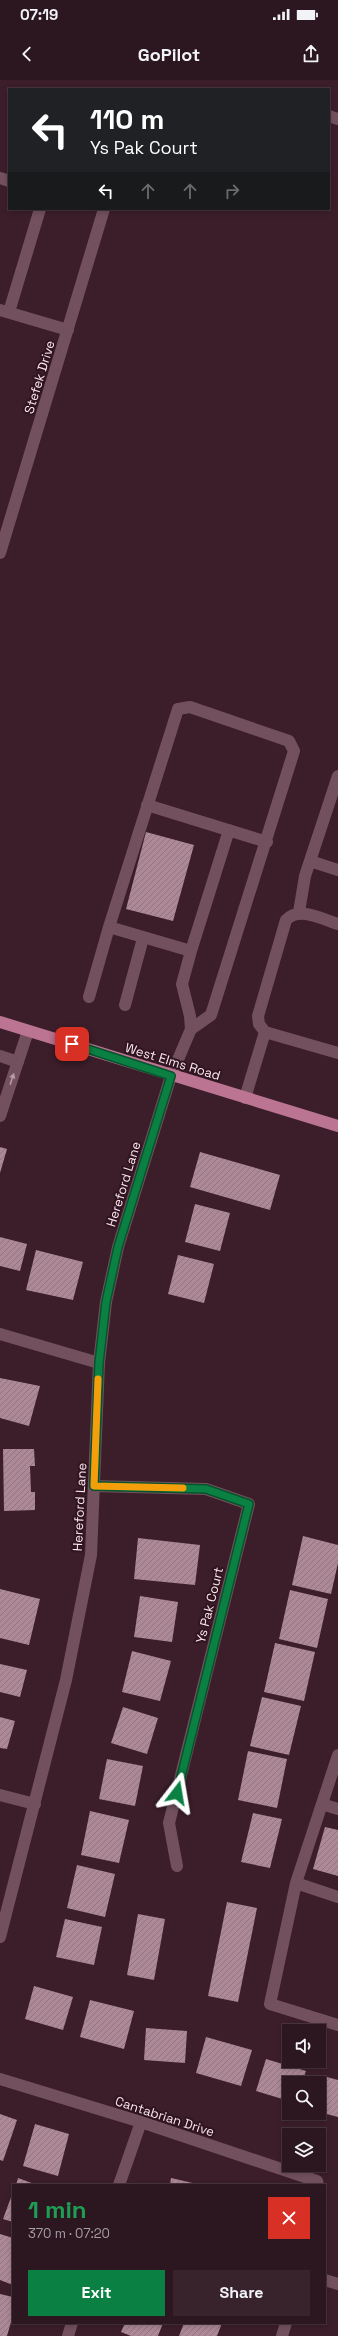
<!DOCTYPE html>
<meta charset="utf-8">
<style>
:root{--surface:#2c1620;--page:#38232d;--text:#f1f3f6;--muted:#a69fa5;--line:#48353e;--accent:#0b8043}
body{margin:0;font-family:"Space Grotesk",sans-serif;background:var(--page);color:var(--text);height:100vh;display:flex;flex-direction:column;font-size:15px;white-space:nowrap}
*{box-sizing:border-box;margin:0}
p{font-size:13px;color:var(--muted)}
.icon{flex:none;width:22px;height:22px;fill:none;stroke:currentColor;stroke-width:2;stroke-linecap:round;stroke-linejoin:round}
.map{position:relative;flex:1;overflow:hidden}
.drawer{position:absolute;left:12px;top:2104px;width:314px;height:140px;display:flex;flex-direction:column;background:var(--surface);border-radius:0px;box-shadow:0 2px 6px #0003,0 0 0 1px var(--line)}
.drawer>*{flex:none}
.guide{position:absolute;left:8px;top:8px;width:322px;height:122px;border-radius:0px;box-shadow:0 2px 6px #0003,0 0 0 1px var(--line);background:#202124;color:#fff;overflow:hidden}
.buttons{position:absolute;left:282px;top:1944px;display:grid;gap:8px}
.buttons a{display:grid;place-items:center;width:44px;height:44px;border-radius:0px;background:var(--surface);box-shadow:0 2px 6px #0003,0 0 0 1px var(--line);font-size:20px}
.pin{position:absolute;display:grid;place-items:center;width:34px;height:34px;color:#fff;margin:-17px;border-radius:8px;box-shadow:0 2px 6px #0006}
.me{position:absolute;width:44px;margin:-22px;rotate:14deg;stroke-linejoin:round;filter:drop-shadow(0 0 3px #0008)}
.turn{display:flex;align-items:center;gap:14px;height:84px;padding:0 16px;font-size:18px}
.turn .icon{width:52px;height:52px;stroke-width:2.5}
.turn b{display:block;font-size:28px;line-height:34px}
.lanes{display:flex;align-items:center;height:38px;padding:0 16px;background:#0003;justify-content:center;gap:20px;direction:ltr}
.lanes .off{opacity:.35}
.round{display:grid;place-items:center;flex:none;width:42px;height:42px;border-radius:0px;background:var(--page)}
.headline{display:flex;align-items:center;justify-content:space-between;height:68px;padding:0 16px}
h1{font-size:24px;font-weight:700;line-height:30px;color:#1e9e55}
.cta{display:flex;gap:8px;margin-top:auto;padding:8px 16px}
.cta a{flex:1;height:46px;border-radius:0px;background:var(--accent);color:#fff;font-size:16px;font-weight:700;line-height:46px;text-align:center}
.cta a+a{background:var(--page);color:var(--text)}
.status{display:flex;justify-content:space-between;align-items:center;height:28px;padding:0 20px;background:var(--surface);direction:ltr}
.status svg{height:11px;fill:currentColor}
header{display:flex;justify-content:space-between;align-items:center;height:52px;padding:0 16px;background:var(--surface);font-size:18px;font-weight:700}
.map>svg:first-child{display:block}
.building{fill:url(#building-hatch)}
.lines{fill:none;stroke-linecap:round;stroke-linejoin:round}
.minor{stroke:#73505d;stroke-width:12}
.major{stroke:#bb7491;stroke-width:12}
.oneway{fill:#b79ba5}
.route-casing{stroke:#07532c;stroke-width:10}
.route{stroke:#0b8043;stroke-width:7}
.slow{stroke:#f59e0b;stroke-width:7}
.labels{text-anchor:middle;stroke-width:4;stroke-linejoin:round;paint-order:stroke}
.street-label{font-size:13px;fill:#fbe6ed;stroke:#301420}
</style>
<div class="status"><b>07:19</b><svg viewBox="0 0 49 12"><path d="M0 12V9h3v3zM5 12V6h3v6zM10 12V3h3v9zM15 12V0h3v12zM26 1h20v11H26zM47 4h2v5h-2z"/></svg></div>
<header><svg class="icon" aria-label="back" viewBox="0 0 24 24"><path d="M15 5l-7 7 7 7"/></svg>GoPilot<svg class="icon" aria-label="share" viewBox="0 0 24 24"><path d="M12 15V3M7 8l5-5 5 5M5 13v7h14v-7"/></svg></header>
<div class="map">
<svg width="338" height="2256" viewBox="0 0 338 2256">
<defs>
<pattern id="building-hatch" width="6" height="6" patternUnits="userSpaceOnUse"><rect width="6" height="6" fill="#ad8896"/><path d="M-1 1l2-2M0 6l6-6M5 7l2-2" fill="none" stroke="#90747e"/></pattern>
</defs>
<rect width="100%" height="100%" fill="#3b1e2a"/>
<path class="building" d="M146,752L194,765L173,841L126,829Z
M0,1067L7,1069L0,1093Z
M200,1072L280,1095L270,1130L190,1107Z
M195,1124L230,1133L220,1171L185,1162Z
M0,1157L27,1164L20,1191L0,1186Z
M36,1170L83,1182L73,1220L26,1210Z
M178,1175L214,1184L204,1223L168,1214Z
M0,1298L40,1306L29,1346L0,1338Z
M3,1369H34L35,1386H30L31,1412H35V1430L4,1431Z
M303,1456L338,1465V1483L331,1514L292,1505Z
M138,1458L200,1465L195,1505L134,1499Z
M0,1509L40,1519L29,1565L0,1558Z
M290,1510L328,1519L317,1568L279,1559Z
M140,1516L178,1522L172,1562L134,1557Z
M275,1563L315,1572L304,1621L264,1612Z
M132,1571L171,1581L160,1621L122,1612Z
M0,1584L27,1590L20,1617L0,1612Z
M262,1617L301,1626L289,1675L250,1666Z
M123,1627L158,1638L147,1674L111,1663Z
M0,1637L15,1641L7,1669L0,1668Z
M248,1671L287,1679L277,1728L238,1720Z
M107,1679L143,1686L135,1726L99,1719Z
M90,1731L129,1740L119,1783L81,1775Z
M253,1733L282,1739L270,1788L241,1782Z
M325,1747L338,1750V1796L313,1789Z
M77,1785L115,1794L105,1837L67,1828Z
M227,1822L257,1828L238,1922L208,1916Z
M138,1834L165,1839L154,1900L127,1895Z
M65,1839L102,1847L94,1885L56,1877Z
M34,1906L73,1917L63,1950L25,1939Z
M90,1920L134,1931L124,1969L80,1957Z
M146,1948L187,1951L185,1983L144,1980Z
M206,1957L252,1970L241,2006L196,1993Z
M266,1979L306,1991L302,2003H289V2021L256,2011Z
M323,1996L338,2000V2037L319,2032V2009Z
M0,2034L17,2040L3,2081L0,2080Z
M35,2044L69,2054L58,2096L23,2086Z
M18,2098L37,2105H16Z
M171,2098L197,2104V2105H170Z
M13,2112V2142L3,2139Z
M0,2154L13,2158V2205L0,2200Z
M0,2214L13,2217V2235L7,2256H0Z
M125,2243H163L158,2256H131L121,2252Z
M184,2243H222L217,2256H179Z"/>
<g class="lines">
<path class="minor" d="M329,36L338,39
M0,98L9,101
M0,230L68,250
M9,232L40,129
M0,473L104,129
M147,725L267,762
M310,781L338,790
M299,832L305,796L338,696
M191,871L229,750
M89,917L109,847
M125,925L143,858
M265,952L338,973
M0,976L18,982
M245,1018L265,952L259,944L258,936L286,840C299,826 322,839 338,844
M0,1036L28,951
M0,1254L99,1283
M94,1406L206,1409L249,1424L169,1743L177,1786
M0,1715L35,1724
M322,1724L338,1729
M296,1803L338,1675
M338,1817L296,1803L270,1924L338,1945
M0,1857L66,1600L91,1475L99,1283L106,1222L118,1167L171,996L191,949L211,935L294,671L289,661L190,627L178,629L109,847L191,871L182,904L190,936L191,949
M0,1999L141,2042L317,2101L318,2105
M119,2105L141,2042
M325,2200L338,2204
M68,2256L72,2243
M282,2256L286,2243"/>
<path class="major" d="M0,942L338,1046"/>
</g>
<defs><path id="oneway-solid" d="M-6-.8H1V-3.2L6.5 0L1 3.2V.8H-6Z"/></defs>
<use class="oneway" href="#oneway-solid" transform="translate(12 999) rotate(-71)"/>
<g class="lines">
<g class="route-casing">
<path id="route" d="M72,964L171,996L118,1167L106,1222L99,1283L94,1406L206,1409L249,1424L177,1713"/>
</g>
<use href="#route" class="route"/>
<path class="slow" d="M98,1299L94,1406L183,1408"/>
</g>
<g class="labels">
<g class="street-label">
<text transform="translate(39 297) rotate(-73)" y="5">Stefek Drive</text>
<text transform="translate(173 981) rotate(17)" y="5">West Elms Road</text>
<text transform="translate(123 1104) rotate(-73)" y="5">Hereford Lane</text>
<text transform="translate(79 1427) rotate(-87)" y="5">Hereford Lane</text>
<text transform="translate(209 1525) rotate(-76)" y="5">Ys Pak Court</text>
<text transform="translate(165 2036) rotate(18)" y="5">Cantabrian Drive</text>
</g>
</g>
</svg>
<div class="buttons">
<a><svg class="icon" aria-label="sound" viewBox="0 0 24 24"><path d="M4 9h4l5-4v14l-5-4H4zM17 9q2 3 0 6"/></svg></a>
<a><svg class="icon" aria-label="search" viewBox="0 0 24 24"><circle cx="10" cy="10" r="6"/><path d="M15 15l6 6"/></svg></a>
<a><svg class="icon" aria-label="layers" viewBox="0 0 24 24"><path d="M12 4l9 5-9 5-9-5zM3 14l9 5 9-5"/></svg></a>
</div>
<div class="pin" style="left:72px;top:964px;background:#d93025"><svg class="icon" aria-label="arrive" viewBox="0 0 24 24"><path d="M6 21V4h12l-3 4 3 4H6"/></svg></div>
<svg class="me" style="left:177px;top:1713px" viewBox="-20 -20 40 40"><path d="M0-17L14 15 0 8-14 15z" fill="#0b8043" stroke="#fff" stroke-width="4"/></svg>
<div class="guide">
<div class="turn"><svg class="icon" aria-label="left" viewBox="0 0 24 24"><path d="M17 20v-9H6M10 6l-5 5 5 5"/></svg><div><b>110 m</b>Ys Pak Court</div></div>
<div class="lanes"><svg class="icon" aria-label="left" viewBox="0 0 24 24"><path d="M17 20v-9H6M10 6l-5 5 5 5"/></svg><svg class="icon off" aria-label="ahead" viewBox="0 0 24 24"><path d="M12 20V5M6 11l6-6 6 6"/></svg><svg class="icon off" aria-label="ahead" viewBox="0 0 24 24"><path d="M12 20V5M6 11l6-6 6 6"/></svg><svg class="icon off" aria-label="right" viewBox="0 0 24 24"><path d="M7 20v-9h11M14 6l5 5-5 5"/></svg></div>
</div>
<section class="drawer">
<div class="headline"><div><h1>1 min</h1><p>370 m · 07:20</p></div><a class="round" style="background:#d93025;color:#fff"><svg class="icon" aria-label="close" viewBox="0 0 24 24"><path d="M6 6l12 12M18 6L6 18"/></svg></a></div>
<div class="cta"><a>Exit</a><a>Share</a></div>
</section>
</div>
